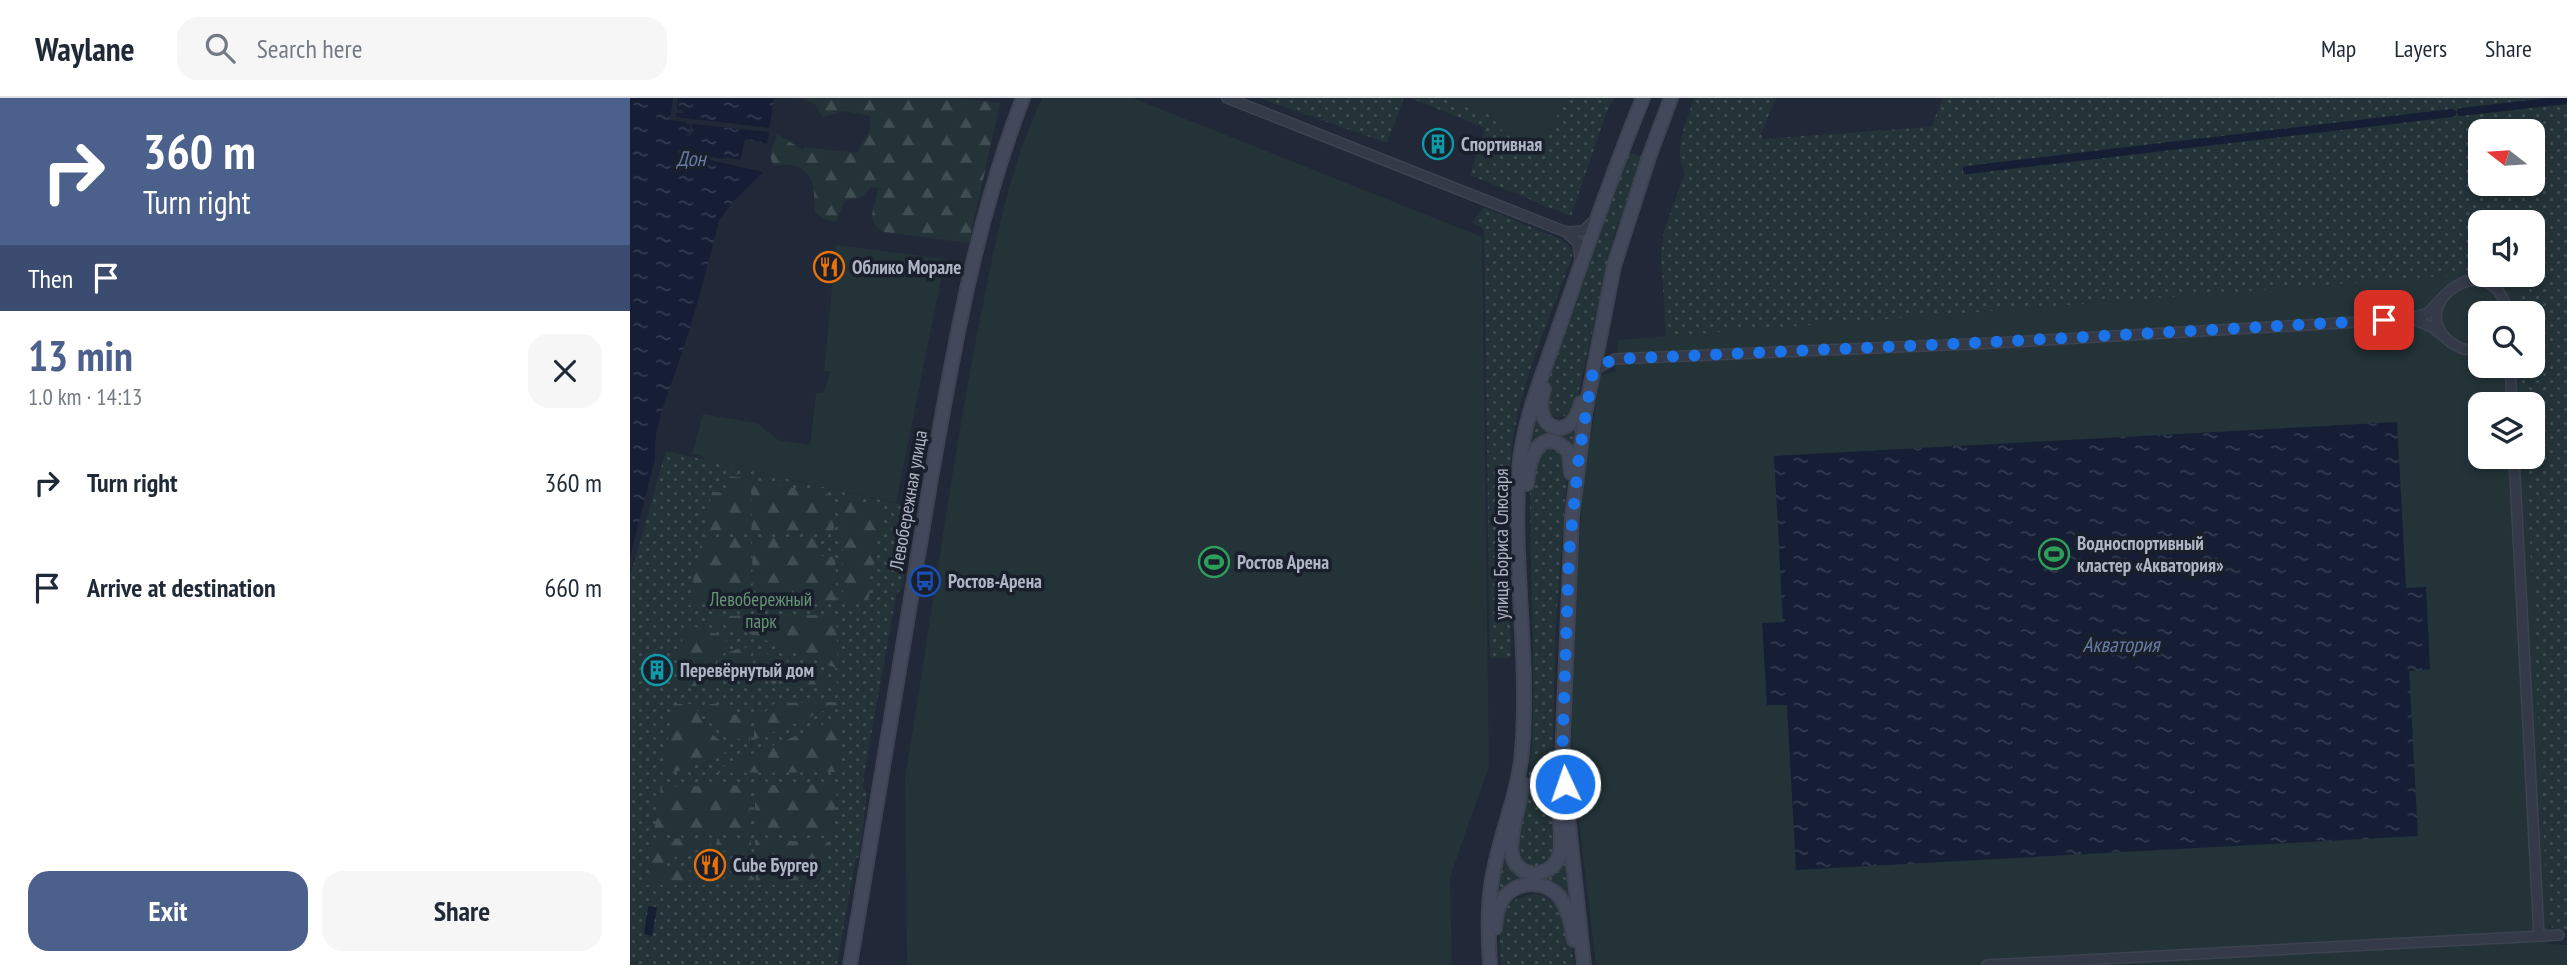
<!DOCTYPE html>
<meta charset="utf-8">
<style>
:root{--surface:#fff;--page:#f6f6f7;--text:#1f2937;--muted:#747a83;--line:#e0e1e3;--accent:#4c608c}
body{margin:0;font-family:"PT Sans Narrow",sans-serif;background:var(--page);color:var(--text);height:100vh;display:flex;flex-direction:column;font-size:26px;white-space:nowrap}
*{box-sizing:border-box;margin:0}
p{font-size:23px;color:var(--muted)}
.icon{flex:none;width:38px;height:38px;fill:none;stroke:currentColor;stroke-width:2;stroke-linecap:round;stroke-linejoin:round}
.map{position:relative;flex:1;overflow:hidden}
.sheet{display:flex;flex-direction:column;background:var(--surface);width:630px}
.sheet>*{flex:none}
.hud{background:#4c608c;color:#fff;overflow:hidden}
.needle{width:46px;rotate:287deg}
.fabs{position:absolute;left:1838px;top:21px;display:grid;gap:14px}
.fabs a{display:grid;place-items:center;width:77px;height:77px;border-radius:14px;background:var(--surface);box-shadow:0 4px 10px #0003;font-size:35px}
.pin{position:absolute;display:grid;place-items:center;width:60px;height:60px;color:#fff;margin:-30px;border-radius:14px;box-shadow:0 4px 10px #0006}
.me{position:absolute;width:77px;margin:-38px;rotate:357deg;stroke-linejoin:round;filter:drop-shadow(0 0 5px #0008)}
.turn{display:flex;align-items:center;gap:24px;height:147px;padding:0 28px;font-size:32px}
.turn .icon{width:91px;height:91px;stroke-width:2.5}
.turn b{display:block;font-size:49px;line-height:60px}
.then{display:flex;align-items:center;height:66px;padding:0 28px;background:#0003;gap:14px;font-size:26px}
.round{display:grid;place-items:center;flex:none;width:74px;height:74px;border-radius:21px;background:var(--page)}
.summary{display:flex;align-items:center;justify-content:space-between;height:119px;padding:0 28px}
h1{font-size:42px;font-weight:700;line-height:52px;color:var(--accent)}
.action{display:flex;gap:14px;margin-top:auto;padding:14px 28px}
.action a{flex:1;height:80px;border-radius:21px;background:var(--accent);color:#fff;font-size:28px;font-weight:700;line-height:80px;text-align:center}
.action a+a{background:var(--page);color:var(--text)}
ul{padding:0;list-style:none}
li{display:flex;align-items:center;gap:21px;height:105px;padding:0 28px}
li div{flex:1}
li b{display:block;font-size:26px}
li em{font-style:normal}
header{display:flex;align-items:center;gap:42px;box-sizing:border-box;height:98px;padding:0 35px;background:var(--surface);border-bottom:2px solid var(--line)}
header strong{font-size:33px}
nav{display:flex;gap:38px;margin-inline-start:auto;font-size:24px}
.search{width:490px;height:63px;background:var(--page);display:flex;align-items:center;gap:18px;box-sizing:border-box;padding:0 24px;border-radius:21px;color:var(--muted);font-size:26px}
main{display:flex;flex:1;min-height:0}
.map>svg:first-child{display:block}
.grass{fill:url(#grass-dots);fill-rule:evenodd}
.forest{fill:url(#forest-firs)}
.garden{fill:#233338}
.water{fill:url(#water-ripples)}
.pier{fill:#212837}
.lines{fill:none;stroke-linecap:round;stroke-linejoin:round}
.canal{stroke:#151e34;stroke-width:8}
.street-casing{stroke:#3d4351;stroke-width:12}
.secondary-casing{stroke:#3d4351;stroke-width:16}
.street{stroke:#343a48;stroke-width:9}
.secondary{stroke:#42495b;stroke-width:12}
.route{stroke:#1a73e8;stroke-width:12;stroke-dasharray:0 21.6}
.labels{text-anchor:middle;stroke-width:7;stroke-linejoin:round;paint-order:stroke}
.poi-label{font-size:19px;font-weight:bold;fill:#aeb5c4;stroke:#1a1f2c;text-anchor:start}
.street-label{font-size:19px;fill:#aeb5c4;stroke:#1a1f2c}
.park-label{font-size:19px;fill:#679476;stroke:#1a1f2c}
.water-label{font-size:21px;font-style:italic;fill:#687ba3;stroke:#1a1f2c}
</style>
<header>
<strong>Waylane</strong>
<div class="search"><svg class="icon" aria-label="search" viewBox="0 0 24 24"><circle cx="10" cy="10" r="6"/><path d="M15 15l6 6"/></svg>Search here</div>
<nav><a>Map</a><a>Layers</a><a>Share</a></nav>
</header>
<main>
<section class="sheet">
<div class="hud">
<div class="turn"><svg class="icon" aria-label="right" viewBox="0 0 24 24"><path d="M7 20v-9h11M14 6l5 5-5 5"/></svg><div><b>360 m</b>Turn right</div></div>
<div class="then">Then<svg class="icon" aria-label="arrive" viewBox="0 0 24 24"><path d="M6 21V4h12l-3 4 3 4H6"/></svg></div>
</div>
<div class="summary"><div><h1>13 min</h1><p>1.0 km · 14:13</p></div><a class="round"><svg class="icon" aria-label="close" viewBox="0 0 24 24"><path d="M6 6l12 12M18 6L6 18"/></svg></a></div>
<ul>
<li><svg class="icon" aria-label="right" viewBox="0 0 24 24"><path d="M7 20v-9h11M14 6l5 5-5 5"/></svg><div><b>Turn right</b></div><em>360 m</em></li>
<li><svg class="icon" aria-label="arrive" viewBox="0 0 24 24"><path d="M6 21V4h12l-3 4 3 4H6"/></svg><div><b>Arrive at destination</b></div><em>660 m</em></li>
</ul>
<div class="action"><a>Exit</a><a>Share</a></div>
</section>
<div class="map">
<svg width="1937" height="867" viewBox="0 0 1937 867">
<defs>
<pattern id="grass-dots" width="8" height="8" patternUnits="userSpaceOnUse" patternTransform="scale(1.75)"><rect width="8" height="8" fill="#233338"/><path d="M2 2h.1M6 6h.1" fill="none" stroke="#404e53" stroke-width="1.8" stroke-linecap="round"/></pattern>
<pattern id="forest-firs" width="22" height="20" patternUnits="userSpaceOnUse" patternTransform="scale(1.75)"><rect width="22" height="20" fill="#233338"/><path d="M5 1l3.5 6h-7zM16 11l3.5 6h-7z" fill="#404e53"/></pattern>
<pattern id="water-ripples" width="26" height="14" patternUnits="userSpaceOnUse" patternTransform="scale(1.75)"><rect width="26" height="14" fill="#151e34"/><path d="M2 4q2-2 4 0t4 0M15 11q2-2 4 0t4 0" fill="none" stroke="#343c50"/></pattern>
</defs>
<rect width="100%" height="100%" fill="#212837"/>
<path class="grass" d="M629,0H774L757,45Z
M781,0H984L977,13L941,118L840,77L855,30Z
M1064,0H1146L1131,35L1132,41L1301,29L1313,0H1937V832H1925L1914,822L1891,359H1902V306H1888L1886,268H1902V215H1884L1883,206L1037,254L1031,157L1034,133L1055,74C1042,51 1057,24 1064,0ZM1850,33H1902V86H1850ZM1850,124H1902V177H1850Z
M996,54L1013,59L984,137L946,306L938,317L927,320L918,315L914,295L973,115Z
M853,109L932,142L943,152L941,162C921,217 894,276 884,335C873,408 880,486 881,560H860L854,130L842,125Z
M904,319L940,332L948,326L944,354L939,346L898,349Z
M918,347L930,350L938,367L926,521L922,680L928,748L917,769L898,771L885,758C887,721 900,685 902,647C906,563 900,478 900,394C902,372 898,360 918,347Z
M36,353L281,409L280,415L285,416L272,489L266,498L234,677L233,690L237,695L229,759L226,760L207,867H0V479Z
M873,755L883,768L899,777L877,785L866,797L865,786Z
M935,760L940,795L938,797L927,785L908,777Z
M906,796C938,803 940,840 944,867H871C870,835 863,799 906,796Z"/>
<path class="forest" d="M158,0H322L370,5L339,145L254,134C233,123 246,109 248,90L240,89L235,98L215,103L206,124L194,121L184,113C185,97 186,75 166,68C160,66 149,67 143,67L140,57L147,36L173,52L175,49L227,55L240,32V18L214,13L192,19L186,7L174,1Z
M98,378L117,380V434H73L82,394L95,395Z
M121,382L203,397L204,433L122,434Z
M212,399L251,408L253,411L243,472H236L235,480L242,481L238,504H213Z
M118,439V505L58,507L72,440Z
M122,439H190V458L205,459L207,504L123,505Z
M206,517L208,571L85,522L86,518Z
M55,525L94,539L97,546L76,563L66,588L45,587Z
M119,549V573L101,576L88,587H74C80,565 96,551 119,549Z
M123,550L165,567L144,587L137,580L123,574Z
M169,569L207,584V586L150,587Z
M208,604V607L170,623L150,605Z
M145,605L166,625L124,642V618L135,614Z
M43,606H66C69,625 82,639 98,647L96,654L43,675H33Z
M74,606H88L101,616L120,619V643C97,641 81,629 74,606Z
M208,620L209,674L88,675L90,670Z
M208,686L201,738L125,736V687Z
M120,687L121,736L24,734L31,689Z
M23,740L81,741V751C58,751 39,762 19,771Z
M87,741L121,742L122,763L101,753L87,752Z
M125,742L200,744L196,761L186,787H126Z
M116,767L122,772V787H87L101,775Z
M39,769L59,773L76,787H16L18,775Z"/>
<path class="garden" d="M412,0H503L852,139L859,668L820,779L822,867H277L275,680L282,636C304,501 322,365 348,231C364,151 377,74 412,0Z
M812,0H924L933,4L934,8L905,50L896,52L869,30L871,22L867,23L860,17Z
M206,147L315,161L266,405L76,363L72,358L62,356L73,316L127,325L148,342L180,347L186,295L194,294L200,274L194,273Z
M1850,175L1887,177L1889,215H1850V268H1891L1893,306H1850V359H1896L1919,846L1937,847V867H966L941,658L944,523L953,390L970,278L986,273L988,242Z"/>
<path class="water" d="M0,0H144L133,74L101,106L89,123C78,166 67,210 53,252C42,287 23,325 25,361L0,459Z
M1767,324L1776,490L1796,489L1800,571L1779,573L1788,738L1166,772L1157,607H1137L1132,525L1153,524L1144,358Z
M18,808L27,809L22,838L14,836Z"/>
<path class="pier" d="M43,0H48L47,12H53V15H46V19L140,30V34L62,26L61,38L54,37L59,35L60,27L56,26V24L40,22Z
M115,41L139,46L133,74L48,55V52L93,61L95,59L110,62Z"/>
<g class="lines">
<path class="canal" d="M1831,14L1937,2
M1337,72L1822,15"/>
<g class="street-casing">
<path id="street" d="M597,0L936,134L948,145L950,160
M936,134L953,133L965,122
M1782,221L1802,229L1812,237
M1850,251C1838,254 1829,251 1819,243C1774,207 1861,143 1878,215
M1880,268L1882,306
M963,277L969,269L985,261L1364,245L1780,221L1798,215L1813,199
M1884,359L1909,838
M1357,867L1929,837"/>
</g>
<g class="secondary-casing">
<path id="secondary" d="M914,291C900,332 942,347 951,305
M897,386C898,362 910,324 939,354L941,375
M892,685C892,713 861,768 904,776C943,771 929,730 928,703C927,695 929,688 930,681
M865,830C866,821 866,812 871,804C883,782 916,780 931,801C939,813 942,828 944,842
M220,867C248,707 272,546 300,386C323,255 345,124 393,0
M860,867C858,833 857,800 865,767C873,729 889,692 892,653C900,560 882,465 889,372C893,321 913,277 929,229C956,152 982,75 1013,0
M954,867L932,661L942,419L955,316L984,168L1019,59L1041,0"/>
</g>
<use href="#street" class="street"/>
<use href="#secondary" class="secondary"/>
</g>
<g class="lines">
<path class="route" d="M935,686L932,662L939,455L949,358L962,278C969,270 974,265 985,261L1363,244L1754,222"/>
</g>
<defs>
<g id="building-ring" transform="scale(1.575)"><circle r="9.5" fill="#1a1f2c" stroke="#0f9aa8" stroke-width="1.5"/><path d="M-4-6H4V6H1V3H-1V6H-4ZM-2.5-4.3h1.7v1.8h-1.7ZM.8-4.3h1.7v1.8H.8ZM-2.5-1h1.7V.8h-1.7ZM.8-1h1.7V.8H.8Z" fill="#0f9aa8"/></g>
<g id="restaurant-ring" transform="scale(1.575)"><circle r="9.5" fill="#1a1f2c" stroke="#e8710a" stroke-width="1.5"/><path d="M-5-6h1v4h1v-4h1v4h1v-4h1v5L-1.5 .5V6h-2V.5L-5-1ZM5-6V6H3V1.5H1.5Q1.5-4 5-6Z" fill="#e8710a"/></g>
<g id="stadium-ring" transform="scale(1.575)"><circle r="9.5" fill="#1a1f2c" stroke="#2e9e5b" stroke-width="1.5"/><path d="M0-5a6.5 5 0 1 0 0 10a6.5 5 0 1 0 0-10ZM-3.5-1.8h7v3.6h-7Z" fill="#2e9e5b"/></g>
<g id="bus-ring" transform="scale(1.575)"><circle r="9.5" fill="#1a1f2c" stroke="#1a4fb4" stroke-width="1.5"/><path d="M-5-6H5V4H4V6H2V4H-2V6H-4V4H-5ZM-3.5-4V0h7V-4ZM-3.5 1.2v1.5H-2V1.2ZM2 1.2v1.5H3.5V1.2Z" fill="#1a4fb4"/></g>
</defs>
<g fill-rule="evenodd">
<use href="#building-ring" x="808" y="46"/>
<use href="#restaurant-ring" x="199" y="169"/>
<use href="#stadium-ring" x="1424" y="456"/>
<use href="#stadium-ring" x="584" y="464"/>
<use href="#bus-ring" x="295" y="483"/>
<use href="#building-ring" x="27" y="572"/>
<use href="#restaurant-ring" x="80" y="767"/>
</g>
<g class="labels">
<g class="poi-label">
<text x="831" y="53">Спортивная</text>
<text x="222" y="176">Облико Морале</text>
<text x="1447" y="452">Водноспортивный<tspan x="1447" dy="22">кластер «Акватория»</tspan></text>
<text x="607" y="471">Ростов Арена</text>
<text x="318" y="490">Ростов-Арена</text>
<text x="50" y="579">Перевёрнутый дом</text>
<text x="103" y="774">Cube Бургер</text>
</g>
<g class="street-label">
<text transform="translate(278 402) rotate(-80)" y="7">Левобережная улица</text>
<text transform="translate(871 446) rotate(-90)" y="7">улица Бориса Слюсаря</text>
</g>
<g class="park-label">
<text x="131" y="508">Левобережный<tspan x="131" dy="22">парк</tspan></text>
</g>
<g class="water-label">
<text x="61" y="68">Дон</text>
<text x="1491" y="554">Акватория</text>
</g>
</g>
</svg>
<div class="fabs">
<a><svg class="needle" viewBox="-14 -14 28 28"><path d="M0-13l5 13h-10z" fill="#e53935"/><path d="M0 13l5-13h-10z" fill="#747a83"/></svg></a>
<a><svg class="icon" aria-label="sound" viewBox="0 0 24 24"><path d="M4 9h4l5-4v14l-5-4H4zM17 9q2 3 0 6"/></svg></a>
<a><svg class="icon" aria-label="search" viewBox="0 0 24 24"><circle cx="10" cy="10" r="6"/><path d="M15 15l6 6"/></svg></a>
<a><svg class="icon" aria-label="layers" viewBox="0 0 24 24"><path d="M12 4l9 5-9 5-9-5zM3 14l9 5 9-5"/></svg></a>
</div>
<div class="pin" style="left:1754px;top:222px;background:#d93025"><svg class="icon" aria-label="arrive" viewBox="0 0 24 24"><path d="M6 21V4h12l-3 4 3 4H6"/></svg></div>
<svg class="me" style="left:935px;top:686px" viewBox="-20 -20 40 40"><circle r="17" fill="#1a73e8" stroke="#fff" stroke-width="3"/><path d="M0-11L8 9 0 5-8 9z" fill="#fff"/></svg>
</div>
</main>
